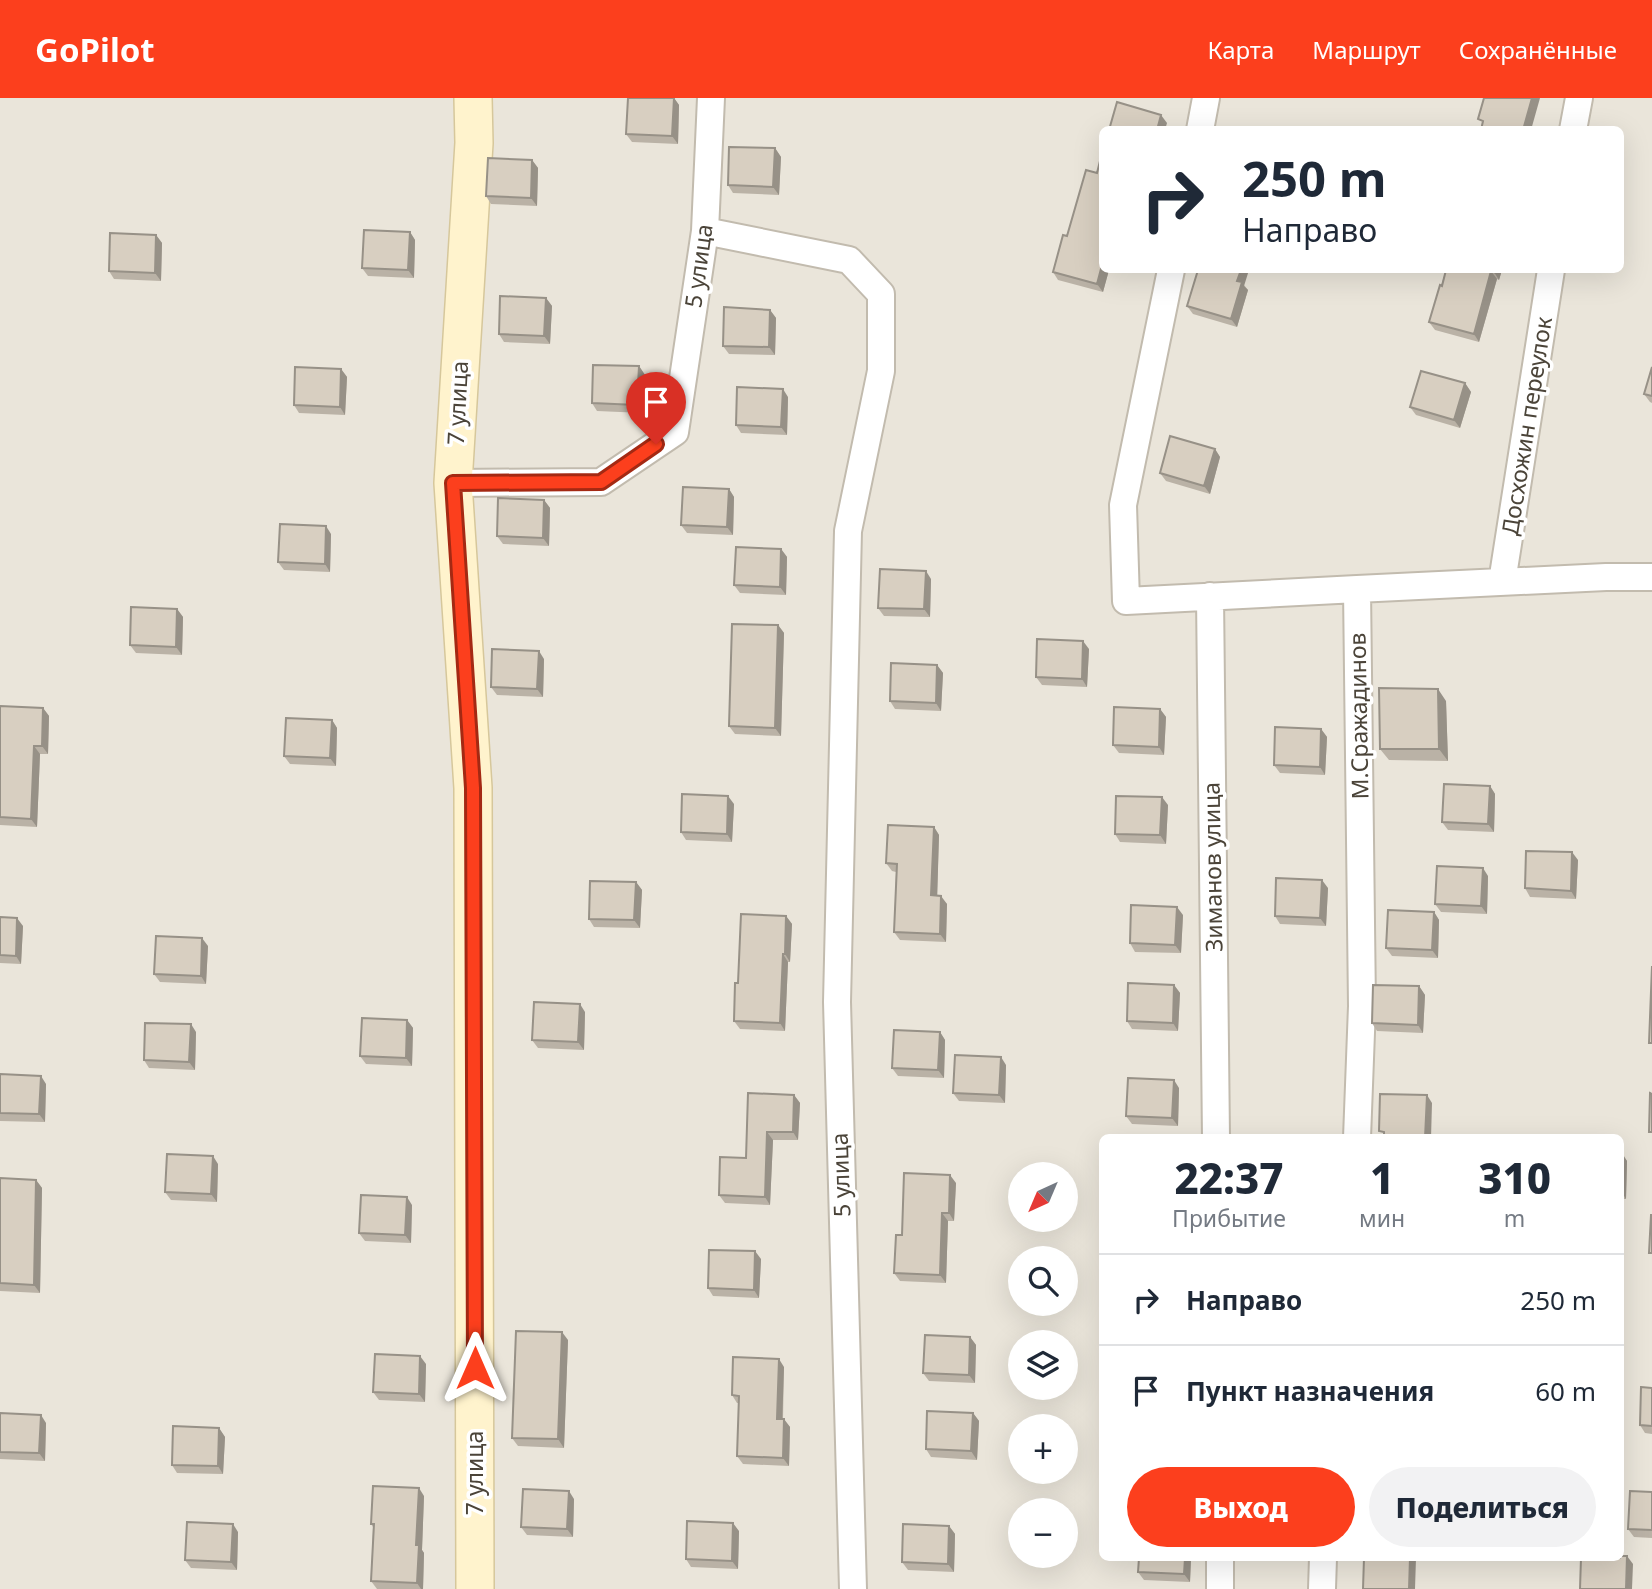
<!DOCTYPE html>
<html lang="ru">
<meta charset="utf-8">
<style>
:root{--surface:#fff;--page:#f2f2f3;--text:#1f2937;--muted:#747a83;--line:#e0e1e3;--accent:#fc3f1d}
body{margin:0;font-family:"Noto Sans",sans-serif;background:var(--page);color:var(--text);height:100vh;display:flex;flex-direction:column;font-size:26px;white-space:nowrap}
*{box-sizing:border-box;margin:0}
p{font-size:23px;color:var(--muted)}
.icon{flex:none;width:38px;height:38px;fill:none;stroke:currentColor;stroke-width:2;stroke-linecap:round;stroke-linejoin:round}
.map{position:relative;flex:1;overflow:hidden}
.side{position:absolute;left:1099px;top:1036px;width:525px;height:427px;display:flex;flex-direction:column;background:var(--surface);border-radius:10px;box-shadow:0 7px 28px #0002}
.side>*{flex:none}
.guide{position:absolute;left:1099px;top:28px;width:525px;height:147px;border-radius:10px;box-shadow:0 7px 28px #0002;background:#fff;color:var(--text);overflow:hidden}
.needle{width:46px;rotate:224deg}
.controls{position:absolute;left:1008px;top:1064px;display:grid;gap:14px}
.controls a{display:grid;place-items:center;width:70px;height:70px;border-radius:50%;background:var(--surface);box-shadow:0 7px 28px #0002;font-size:35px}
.pin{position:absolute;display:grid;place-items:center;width:60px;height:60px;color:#fff;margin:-72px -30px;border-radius:50% 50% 50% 0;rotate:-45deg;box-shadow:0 0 7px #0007}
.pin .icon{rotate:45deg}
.me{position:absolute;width:77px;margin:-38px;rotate:0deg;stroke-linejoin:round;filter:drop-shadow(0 0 5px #0008)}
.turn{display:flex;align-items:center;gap:24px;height:147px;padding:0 28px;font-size:32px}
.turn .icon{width:91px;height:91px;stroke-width:2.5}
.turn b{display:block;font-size:49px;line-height:60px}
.eta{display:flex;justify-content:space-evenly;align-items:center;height:119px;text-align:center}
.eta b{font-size:42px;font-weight:800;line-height:49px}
.cta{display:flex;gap:14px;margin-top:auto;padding:14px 28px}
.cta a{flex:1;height:80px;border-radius:42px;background:var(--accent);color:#fff;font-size:28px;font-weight:800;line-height:80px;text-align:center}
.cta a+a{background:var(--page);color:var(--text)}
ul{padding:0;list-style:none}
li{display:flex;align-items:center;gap:21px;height:91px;padding:0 28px;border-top:2px solid var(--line)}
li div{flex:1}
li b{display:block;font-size:26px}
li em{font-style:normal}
header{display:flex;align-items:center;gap:42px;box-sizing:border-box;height:98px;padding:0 35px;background:var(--accent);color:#fff}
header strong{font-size:33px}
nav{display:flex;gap:38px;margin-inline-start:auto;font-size:24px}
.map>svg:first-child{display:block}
.residential{fill:#eae5da;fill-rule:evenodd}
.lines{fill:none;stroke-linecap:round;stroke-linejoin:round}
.street-casing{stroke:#c2bbae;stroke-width:30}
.secondary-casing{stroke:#d6c79b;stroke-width:40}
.street{stroke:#fff;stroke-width:26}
.secondary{stroke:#fff3cd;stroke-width:37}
.wall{fill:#bab2a6}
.shaded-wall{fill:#979187}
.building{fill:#d8cfc1;stroke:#979187;stroke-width:2}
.route-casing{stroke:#a42913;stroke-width:18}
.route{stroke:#fc3f1d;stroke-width:12}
.labels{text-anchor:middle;stroke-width:7;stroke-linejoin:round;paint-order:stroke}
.street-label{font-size:23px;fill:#4b4439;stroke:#fff}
</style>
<header>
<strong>GoPilot</strong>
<nav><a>Карта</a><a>Маршрут</a><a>Сохранённые</a></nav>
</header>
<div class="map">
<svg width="1652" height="1491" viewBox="0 0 1652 1491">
<rect width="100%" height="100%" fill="#f6f3ec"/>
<path class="residential" d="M0,0H1652V1491H0ZM1102,32H1620V172H1102ZM1102,1040H1620V1460H1102ZM1020,1076H1066V1122H1020ZM1020,1160H1066V1206H1020ZM1020,1244H1066V1290H1020ZM1020,1328H1066V1374H1020ZM1020,1412H1066V1458H1020Z"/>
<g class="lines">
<g class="street-casing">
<path id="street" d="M1200,32L1206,0
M1573,32L1579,0
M705,133L849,162L881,196V273L848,433L837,904L853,1491
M1171,172L1123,407L1126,503L1357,491
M453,385L601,384L675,334L705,133L711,0
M1502,484L1551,172
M1210,498L1216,1040
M1357,1040L1362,908L1357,491L1606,479H1652
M1220,1460V1491
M1322,1491L1323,1460"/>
</g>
<g class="secondary-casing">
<path id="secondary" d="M473,0L474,45L453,385L473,690L475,1491"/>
</g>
<use href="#street" class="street"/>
<use href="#secondary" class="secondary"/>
</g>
<path class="wall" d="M628,0H674L679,7L678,46L632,44L626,36Z
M775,50L781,59L779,97L733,95L728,87Z
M532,62L538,70L537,108L491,106L486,98Z
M410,134L415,142L414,180L368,178L362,170Z
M156,137L162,145L161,183L114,181L109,173Z
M1109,172L1103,194L1058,182L1053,174Z
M1446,172H1502L1499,182L1497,181L1479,244L1435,232L1429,224Z
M1244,187L1248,192L1237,229L1193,216L1187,208Z
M546,200L552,208L550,246L504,244L499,236Z
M770,212L776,220L775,257L729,256L723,248Z
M639,268L645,277L643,315L597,313L592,305Z
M1652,269V305L1650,304L1644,296Z
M341,271L347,279L345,317L299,315L294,307Z
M1465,285L1471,294L1460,330L1416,317L1410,309Z
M788,299L787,337L741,335L736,327Z
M1215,351L1220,359L1210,396L1166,383L1160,375Z
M729,391L734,399L733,437L687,435L681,427Z
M544,402L550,410L549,448L503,446L497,438Z
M331,436L330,474L284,472L278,464Z
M781,451L787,459L786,497L740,495L734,487Z
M931,481L930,519L884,518L878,510Z
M177,511L183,519L182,557L136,555L130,547Z
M778,527L784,535L781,638L735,636L729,628Z
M1089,551L1087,589L1042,587L1036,579Z
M544,561L543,599L497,597L491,589Z
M937,567L943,575L941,613L895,611L890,603Z
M1446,603L1448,663L1389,662L1380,651Z
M0,608L43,610L49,618L48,656H40L37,729L0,727Z
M1160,611L1166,619L1164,657L1119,655L1113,647Z
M332,622L337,630L336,668L290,666L284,658Z
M1321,631L1327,639L1325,677L1280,675L1274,667Z
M1490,688L1495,696L1494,734L1448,732L1442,724Z
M734,706L732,744L686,742L681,734Z
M1168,707L1166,746L1120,744L1115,736Z
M934,729L939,737L937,798L947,806L946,844L900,842L894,834L896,774L892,773L886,765Z
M1578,762L1576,801L1530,799L1525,790Z
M1488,778L1487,816L1441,814L1435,806Z
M636,784L642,792L640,830L594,829L589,821Z
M1328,790L1326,828L1280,826L1275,818Z
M1434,814L1439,822L1438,860L1392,858L1386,850Z
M1183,817L1181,855L1135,854L1130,845Z
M786,818L792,826L790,864H788L785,933L740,931L734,923L738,885Z
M0,819L23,828L21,866L0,865Z
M208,848L206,886L160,884L154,876Z
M1174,887L1180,895L1178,933L1132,931L1127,923Z
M1419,888L1425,897L1423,935L1377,933L1372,925Z
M585,914L584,952L538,950L532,942Z
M407,922L413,930L412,968L366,966L360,958Z
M196,934L195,972L149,970L144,962Z
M940,934L945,942L944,980L898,978L892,970Z
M1006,967L1005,1005L959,1003L953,995Z
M0,976L46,986L45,1024L0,1023Z
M1179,990L1178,1028L1132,1026L1126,1018Z
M794,997L800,1005L798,1042H773L770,1107L725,1105L719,1097Z
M1620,1055L1627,1063L1626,1101H1620Z
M218,1066L217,1104L171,1102L165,1094Z
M0,1080L36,1082L42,1090L40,1195L0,1193Z
M956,1085L954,1123H948L946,1185L900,1183L894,1175L902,1137Z
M412,1107L411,1145L365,1143L359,1135Z
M761,1161L759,1200L713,1198L708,1190Z
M970,1239L976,1247L975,1285L929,1283L923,1275Z
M568,1242L564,1350L518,1348L512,1340Z
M426,1266L425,1304L379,1302L373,1294Z
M784,1269L783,1321L790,1329L789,1368L743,1366L737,1358L739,1305H737L732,1297Z
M1652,1290V1336L1645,1335L1640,1327Z
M0,1315L46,1325L45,1363L0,1361Z
M973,1315L979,1323L977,1362L931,1359L926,1351Z
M219,1330L225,1339L223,1376L177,1375L172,1367Z
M1652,1394V1440L1634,1439L1628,1431Z
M424,1398L422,1452L424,1455L423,1491H377L371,1483L373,1429L371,1426Z
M574,1401L573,1439L527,1437L521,1429Z
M949,1428L955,1436L954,1474L908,1472L902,1464Z
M739,1433L738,1471L691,1469L686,1461Z
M238,1434L237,1472L191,1470L185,1462Z
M1139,1460H1191L1190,1484L1144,1482L1138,1474Z"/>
<path class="shaded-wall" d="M674,0L679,7L678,46L672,38Z
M1532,0H1540L1531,32H1523Z
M1161,17L1167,25L1165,32H1157Z
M775,50L781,59L779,97L773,89Z
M532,62L538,70L537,108L531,100Z
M410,134L415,142L414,180L408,172Z
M156,137L162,145L161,183L155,175Z
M1102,167V172H1109L1103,194L1097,186Z
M1241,172H1249L1244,188L1248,192L1237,229L1231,221L1237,183Z
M1494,172H1502L1499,182L1494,174Z
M1491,173L1497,181L1479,244L1474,236Z
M546,200L552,208L550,246L544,238Z
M770,212L776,220L775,257L769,249Z
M639,268L645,277L643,315L637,307Z
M341,271L347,279L345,317L340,309Z
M1465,285L1471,294L1460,330L1454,322Z
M783,291L788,299L787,337L781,329Z
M1215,351L1220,359L1210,396L1204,388Z
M729,391L734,399L733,437L727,429Z
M544,402L550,410L549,448L543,440Z
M326,428L331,436L330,474L325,466Z
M781,451L787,459L786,497L780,489Z
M926,473L931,481L930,519L924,511Z
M177,511L183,519L182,557L176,549Z
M778,527L784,535L781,638L775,630Z
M1083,543L1089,551L1087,589L1082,581Z
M539,553L544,561L543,599L537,591Z
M937,567L943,575L941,613L936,605Z
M1438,591L1446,603L1448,663L1439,651Z
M43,610L49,618L48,656L42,648Z
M1160,611L1166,619L1164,657L1159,649Z
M332,622L337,630L336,668L330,660Z
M1321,631L1327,639L1325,677L1320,669Z
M34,648L40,656L37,729L31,721Z
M1490,688L1495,696L1494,734L1488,726Z
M728,698L734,706L732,744L727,736Z
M1162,699L1168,707L1166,746L1160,737Z
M934,729L939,737L937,805L931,797Z
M1572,754L1578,762L1576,801L1571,793Z
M1483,770L1488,778L1487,816L1481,808Z
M1322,782L1328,790L1326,828L1320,820Z
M636,784L642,792L640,830L634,822Z
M941,798L947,806L946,844L940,836Z
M1177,809L1183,817L1181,855L1175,847Z
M1434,814L1439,822L1438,860L1432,852Z
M786,818L792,826L790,864L785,856Z
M17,820L23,828L21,866L16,858Z
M202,840L208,848L206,886L201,878Z
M783,856L788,864L785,933L780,925Z
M1174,887L1180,895L1178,933L1173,925Z
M1419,888L1425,897L1423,935L1418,927Z
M580,906L585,914L584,952L578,944Z
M407,922L413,930L412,968L406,960Z
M191,926L196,934L195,972L189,964Z
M940,934L945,942L944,980L938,972Z
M1001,959L1006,967L1005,1005L999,997Z
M41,978L46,986L45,1024L39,1016Z
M1174,982L1179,990L1178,1028L1172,1020Z
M794,997L800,1005L798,1042L793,1034Z
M1427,997L1432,1005L1431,1040H1425Z
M767,1034L773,1042L770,1107L765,1099Z
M1622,1055L1627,1063L1626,1101L1621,1093Z
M213,1058L218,1066L217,1104L211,1096Z
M950,1077L956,1085L954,1123L949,1115Z
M36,1082L42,1090L40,1195L34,1187Z
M407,1099L412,1107L411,1145L405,1137Z
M942,1115L948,1123L946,1185L940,1177Z
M755,1153L761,1161L759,1200L754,1192Z
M562,1234L568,1242L564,1350L558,1341Z
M970,1239L976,1247L975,1285L969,1277Z
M420,1258L426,1266L425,1304L419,1296Z
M779,1261L784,1269L782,1329L777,1321Z
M973,1315L979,1323L977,1362L971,1353Z
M41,1317L46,1325L45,1363L39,1355Z
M784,1321L790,1329L789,1368L783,1360Z
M219,1330L225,1339L223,1376L218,1368Z
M419,1390L424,1398L422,1452L424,1455L423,1491H421L417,1485L416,1447Z
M569,1393L574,1401L573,1439L567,1431Z
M733,1425L739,1433L738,1471L732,1463Z
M233,1426L238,1434L237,1472L231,1464Z
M949,1428L955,1436L954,1474L948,1466Z
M1627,1458L1633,1466L1632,1491H1626Z
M1185,1460H1191L1190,1484L1184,1476Z
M1410,1460H1416L1415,1491H1409Z"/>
<path class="building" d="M628,0H674L672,38L626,36Z
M1484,0H1532L1523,32H1481L1483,23L1478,21Z
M1117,4L1161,17L1157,32H1109Z
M729,49L775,50L773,89L728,87Z
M1102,55V167L1097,186L1053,174L1063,137L1067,138L1086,72L1097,75Z
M488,60L532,62L531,100L486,98Z
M364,132L410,134L408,172L362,170Z
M110,135L156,137L155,175L109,173Z
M1198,172H1241L1237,183L1242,184L1231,221L1187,208Z
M1446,172H1494V174L1491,173L1474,236L1429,224L1440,187L1442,188Z
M500,198L546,200L544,238L499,236Z
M724,209L770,212L769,249L723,248Z
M593,267L639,268L637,307L592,305Z
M295,269L341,271L340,309L294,307Z
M1652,269V298L1644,296Z
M1421,273L1465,285L1454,322L1410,309Z
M737,289L783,291L781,329L736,327Z
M1170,338L1215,351L1204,388L1160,375Z
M683,389L729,391L727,429L681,427Z
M498,400L544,402L543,440L497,438Z
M280,426L326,428L325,466L278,464Z
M736,449L781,451L780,489L734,487Z
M880,471L926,473L924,511L878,510Z
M131,509L177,511L176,549L130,547Z
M732,526L778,527L775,630L729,628Z
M1037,541L1083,543L1082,581L1036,579Z
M492,551L539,553L537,591L491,589Z
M891,565L937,567L936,605L890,603Z
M1379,590L1438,591L1439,651H1380Z
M0,608L43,610L42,648H34L31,721L0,719Z
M1114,609L1160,611L1159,649L1113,647Z
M286,620L332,622L330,660L284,658Z
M1275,629L1321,631L1320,669L1274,667Z
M1444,686L1490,688L1488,726L1442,724Z
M682,696L728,698L727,736L681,734Z
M1116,698L1162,699L1160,737L1115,736Z
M888,727L934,729L931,797L941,798L940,836L894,834L897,766L886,765Z
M1526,753L1572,754L1571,793L1525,790Z
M1437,768L1483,770L1481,808L1435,806Z
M1276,780L1322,782L1320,820L1275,818Z
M590,783L636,784L634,822L589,821Z
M1131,807L1177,809L1175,847L1130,845Z
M1388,812L1434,814L1432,852L1386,850Z
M741,816L786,818L785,856H783L780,925L734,923L735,885H738Z
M0,819L17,820L16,858L0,857Z
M156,838L202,840L201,878L154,876Z
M1652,868V945H1649Z
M1128,885L1174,887L1173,925L1127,923Z
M1373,887L1419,888L1418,927L1372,925Z
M534,904L580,906L578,944L532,942Z
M362,920L407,922L406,960L360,958Z
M145,925L191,926L189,964L144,962Z
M894,932L940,934L938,972L892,970Z
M955,957L1001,959L999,997L953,995Z
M0,976L41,978L39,1016L0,1015Z
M1128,980L1174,982L1172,1020L1126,1018Z
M748,995L794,997L793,1034H767L765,1099L719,1097L720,1059L746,1060Z
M1650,995L1652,996V1034H1649Z
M1380,996L1427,997L1425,1040H1384V1034L1379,1033Z
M1620,1055H1622L1621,1093H1620Z
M167,1056L213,1058L211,1096L165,1094Z
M904,1075L950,1077L949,1115H942L940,1177L894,1175L896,1137H902Z
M0,1080L36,1082L34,1187L0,1185Z
M361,1097L407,1099L405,1137L359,1135Z
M1651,1117H1652V1155H1649Z
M709,1152L755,1153L754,1192L708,1190Z
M516,1233L562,1234L558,1341L512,1340Z
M925,1237L970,1239L969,1277L923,1275Z
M375,1256L420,1258L419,1296L373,1294Z
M733,1259L779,1261L777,1321H784L783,1360L737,1358L739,1298L732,1297Z
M1641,1289L1652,1290V1328L1640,1327Z
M927,1313L973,1315L971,1353L926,1351Z
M0,1315L41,1317L39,1355L0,1354Z
M173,1328L219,1330L218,1368L172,1367Z
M373,1388L419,1390L416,1447H419L417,1485L371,1483L374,1426H371Z
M523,1391L569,1393L567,1431L521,1429Z
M1630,1393L1652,1394V1432L1628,1431Z
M687,1423L733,1425L732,1463L686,1461Z
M187,1424L233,1426L231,1464L185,1462Z
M903,1426L949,1428L948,1466L902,1464Z
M1620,1458H1627L1626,1491H1580L1581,1460H1620Z
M1139,1460H1185L1184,1476L1138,1474Z
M1364,1460H1410L1409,1491H1363Z"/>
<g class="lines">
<g class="route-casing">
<path id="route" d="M475,1270L473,690L453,385L601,384L656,346"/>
</g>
<use href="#route" class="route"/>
</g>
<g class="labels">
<g class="street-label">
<text transform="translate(699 168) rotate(-82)" y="8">5 улица</text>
<text transform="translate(458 305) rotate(-87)" y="8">7 улица</text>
<text transform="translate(1527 328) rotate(-81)" y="8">Досхожин переулок</text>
<text transform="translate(1359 618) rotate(-91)" y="8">М.Сражадинов</text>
<text transform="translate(1213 769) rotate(-91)" y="8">Зиманов улица</text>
<text transform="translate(841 1077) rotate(-92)" y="8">5 улица</text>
<text transform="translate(475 1375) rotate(-90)" y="8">7 улица</text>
</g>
</g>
</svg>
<div class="controls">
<a><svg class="needle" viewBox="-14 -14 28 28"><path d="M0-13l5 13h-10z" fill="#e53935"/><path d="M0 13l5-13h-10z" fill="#747a83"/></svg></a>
<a><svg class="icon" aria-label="search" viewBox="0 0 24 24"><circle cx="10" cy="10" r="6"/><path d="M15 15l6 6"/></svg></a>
<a><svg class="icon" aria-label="layers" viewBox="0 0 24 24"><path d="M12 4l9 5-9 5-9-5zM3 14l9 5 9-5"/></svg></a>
<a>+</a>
<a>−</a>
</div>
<div class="pin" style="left:656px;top:346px;background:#d93025"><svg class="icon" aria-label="arrive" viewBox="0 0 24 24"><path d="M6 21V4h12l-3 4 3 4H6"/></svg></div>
<svg class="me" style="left:475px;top:1270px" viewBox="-20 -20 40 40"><path d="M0-17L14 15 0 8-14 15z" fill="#fc3f1d" stroke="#fff" stroke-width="4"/></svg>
<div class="guide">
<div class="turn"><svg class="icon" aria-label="right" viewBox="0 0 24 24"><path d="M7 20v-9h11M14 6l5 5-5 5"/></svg><div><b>250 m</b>Направо</div></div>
</div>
<section class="side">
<div class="eta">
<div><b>22:37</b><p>Прибытие</p></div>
<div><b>1</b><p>мин</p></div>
<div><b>310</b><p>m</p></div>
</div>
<ul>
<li><svg class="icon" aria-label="right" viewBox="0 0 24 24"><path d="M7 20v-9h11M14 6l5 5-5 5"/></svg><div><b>Направо</b></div><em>250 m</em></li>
<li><svg class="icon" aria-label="arrive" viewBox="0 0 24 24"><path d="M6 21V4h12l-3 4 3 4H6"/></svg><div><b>Пункт назначения</b></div><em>60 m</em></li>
</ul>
<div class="cta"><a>Выход</a><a>Поделиться</a></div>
</section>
</div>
